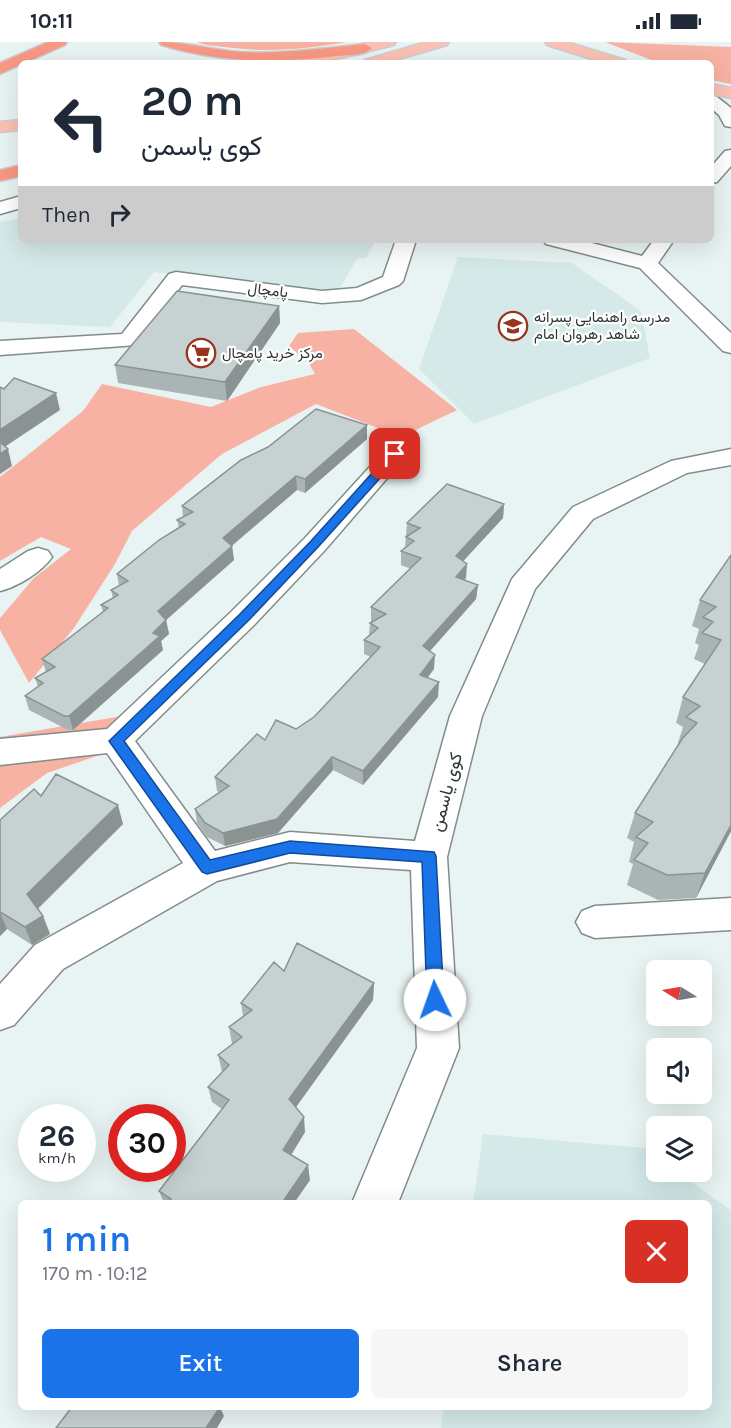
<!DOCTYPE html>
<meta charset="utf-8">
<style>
:root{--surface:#fff;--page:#f6f6f7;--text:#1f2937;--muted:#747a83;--accent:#1a73e8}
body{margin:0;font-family:Karla,Vazirmatn,sans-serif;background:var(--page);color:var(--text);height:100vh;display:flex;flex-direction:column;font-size:22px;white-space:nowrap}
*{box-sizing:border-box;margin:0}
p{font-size:20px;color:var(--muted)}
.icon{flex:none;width:33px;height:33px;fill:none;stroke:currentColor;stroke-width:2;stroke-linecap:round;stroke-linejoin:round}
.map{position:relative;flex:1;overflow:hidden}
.sheet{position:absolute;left:18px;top:1158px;width:694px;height:210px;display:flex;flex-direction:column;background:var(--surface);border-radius:9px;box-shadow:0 6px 24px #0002}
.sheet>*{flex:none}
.top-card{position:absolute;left:18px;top:18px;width:696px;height:183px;border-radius:9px;box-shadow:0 6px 24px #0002;background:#fff;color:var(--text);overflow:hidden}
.needle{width:39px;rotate:281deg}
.buttons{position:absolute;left:646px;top:918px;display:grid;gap:12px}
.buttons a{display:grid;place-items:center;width:66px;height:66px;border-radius:9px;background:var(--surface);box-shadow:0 6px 24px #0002;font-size:30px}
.speed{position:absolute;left:18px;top:1062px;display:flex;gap:12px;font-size:30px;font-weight:700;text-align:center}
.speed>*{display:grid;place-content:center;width:78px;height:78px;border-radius:50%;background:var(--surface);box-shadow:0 6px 24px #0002;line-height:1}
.speed small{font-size:15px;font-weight:400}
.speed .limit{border:9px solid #d22;background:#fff;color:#111}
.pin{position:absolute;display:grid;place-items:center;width:51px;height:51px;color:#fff;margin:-26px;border-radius:12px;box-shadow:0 3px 9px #0006}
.me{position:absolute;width:66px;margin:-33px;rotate:357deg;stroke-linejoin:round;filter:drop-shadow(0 0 4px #0008)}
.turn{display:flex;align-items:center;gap:21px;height:126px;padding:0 24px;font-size:27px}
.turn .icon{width:78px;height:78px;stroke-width:2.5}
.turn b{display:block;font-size:42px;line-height:51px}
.then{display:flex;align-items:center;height:57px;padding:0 24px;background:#0003;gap:12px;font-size:22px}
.round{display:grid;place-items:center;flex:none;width:63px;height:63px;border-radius:9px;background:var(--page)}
.overview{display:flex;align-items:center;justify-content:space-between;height:102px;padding:0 24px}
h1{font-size:36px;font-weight:600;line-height:45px;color:var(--accent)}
.action{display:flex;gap:12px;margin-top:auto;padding:12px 24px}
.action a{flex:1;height:69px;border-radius:9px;background:var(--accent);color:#fff;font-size:24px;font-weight:600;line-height:69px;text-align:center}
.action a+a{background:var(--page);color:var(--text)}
.status{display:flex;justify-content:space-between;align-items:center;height:42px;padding:0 30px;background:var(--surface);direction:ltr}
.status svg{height:16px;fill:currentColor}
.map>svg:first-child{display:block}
.built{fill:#d4e9e8}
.green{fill:#f8b2a3}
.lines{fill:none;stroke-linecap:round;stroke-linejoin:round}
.minor-casing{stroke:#818c8b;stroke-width:3}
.major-casing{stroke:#cdcfce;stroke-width:3}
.highway-casing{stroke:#cdcfce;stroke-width:3}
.minor{fill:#fff;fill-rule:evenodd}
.major{fill:#fbc1b5;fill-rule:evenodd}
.highway{fill:#f99884;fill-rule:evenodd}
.wall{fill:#aab4b4}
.shaded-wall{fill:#8b9292}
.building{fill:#c6d1d1;stroke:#8b9292;stroke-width:1.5}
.route{fill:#1a73e8;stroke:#114b97;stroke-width:1.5}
.labels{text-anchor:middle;stroke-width:4.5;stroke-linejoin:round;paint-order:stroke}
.far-street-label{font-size:15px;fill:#303534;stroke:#fcfffe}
.far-poi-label{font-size:15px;fill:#303534;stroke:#fcfffe;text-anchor:start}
.street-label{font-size:18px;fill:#303534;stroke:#fcfffe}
</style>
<div class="status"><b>10:11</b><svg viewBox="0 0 49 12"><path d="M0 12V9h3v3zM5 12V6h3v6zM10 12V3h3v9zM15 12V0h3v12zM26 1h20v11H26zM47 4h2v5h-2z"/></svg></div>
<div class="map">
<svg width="731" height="1386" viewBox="0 0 731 1386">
<rect width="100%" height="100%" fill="#e8f4f3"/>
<path class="built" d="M21,176V198H376L366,216L357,217L338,249L325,253L154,230L110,285L0,280V180Z
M458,215L572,221L641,269L650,316L474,382L419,327Z
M483,1092L645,1106L657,1115V1130H677L731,1168V1386H441L444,1365H710V1161H473Z"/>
<path class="green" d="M197,0H347C306,7 267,11 225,5C216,4 206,4 197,0Z
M605,0L731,5V42L711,38V21H659Z
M354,287L457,368L401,395L316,362L222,412L132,489L115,522L74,586L29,641L0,588V576L34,536L71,507L41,495L0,519V435L83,369L102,342L211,365L261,345L315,332L309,321L289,304L298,291Z
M122,674L126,704L47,731L0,766V695Z"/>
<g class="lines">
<g class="minor-casing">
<path id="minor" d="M711,53L717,55L731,66V85L725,84L719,73L711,66Z
M731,108V124L717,140L711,141V125L725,109Z
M21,154V166L0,172V160Z
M396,198H416L403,239L399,243L361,258L322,261L182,243L137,303L0,313V299L122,292L169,232L176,230L322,249L357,246L383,235Z
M543,198H580L642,214L654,198H674L658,221L731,291V311L723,309L640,226L546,202Z
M395,404L404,407L408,412L325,508L254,583L135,699L215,809L290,790L415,799L450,674L512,537L573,465L671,419L731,407V423L687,431L593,477L535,547L482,674L447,815L459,1006L398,1161H352L417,1006L411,828L290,820L217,839L63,927L14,983L0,988V942L35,903L183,821L107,711L0,723V697L107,687L232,569L305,496L386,407Z
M38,506L48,509L52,515C42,530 17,545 0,549V527L28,509Z
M731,856V888L595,896L582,891L576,880L582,869L595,864Z"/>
</g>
<g class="major-casing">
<path id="major" d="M370,0H396L394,3L320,21H293L296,18Z
M426,0H449L447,3L386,21H362L365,18Z
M545,0H567L625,18L628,21H604L547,3Z
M711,42L731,46V56L711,52Z
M21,78V88L0,90V80Z"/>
</g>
<g class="highway-casing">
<path id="highway" d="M48,0H67L65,3L0,32V21Z
M159,0C187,0 213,8 241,10C282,12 324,6 365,2L372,6C366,14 347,13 337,14C276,21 220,21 161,3Z
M21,123V134L0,139V128Z"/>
</g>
<use href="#minor" class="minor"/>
<use href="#major" class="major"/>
<use href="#highway" class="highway"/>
</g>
<path class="wall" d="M279,264L280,281L227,359L118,341L115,323Z
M367,397L305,451L297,448L232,504L234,518L166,578L169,592L161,599L163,608L73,688H68L29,668L25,654L38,645L35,636L46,630L42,617L103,570L101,563L113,556L111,548L119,544L117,532L179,486L177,478L183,475L182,464Z
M504,462L503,476L463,519L466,536L464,538L478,543L476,557L430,609L434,627L427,636L438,655L363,743L333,728L278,791L225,804L207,795L197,781L195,767L219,750L217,749L215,735L265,698L296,687L314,675L371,615L364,612V598L369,593L370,581L372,580L371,579V565L411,527L401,523V509L405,505L407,481Z
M731,513V789L696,856L658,858L627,843L633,822L629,820L634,800L627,796L635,771L679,702L678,701L683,685L676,681L683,655L705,622L694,617L699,603L695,601L699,587L692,584L700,558Z
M41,754L123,782L38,867L43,874L50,892L32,903L7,887L0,894V778Z
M284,929L374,941L373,958L296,1065L305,1090L291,1113L310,1138L294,1161H164L159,1149L222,1067L212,1060L208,1045L222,1030L218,1013L233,1002H232L229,985L243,974L241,961Z"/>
<path class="shaded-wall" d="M279,264L280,281L227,359L225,340Z
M56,351L60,368L0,408V388Z
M367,383V397L305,451V437Z
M8,407L12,424L0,432V412Z
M296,434L297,448L224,510L223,496Z
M504,462L503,476L455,528L456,514Z
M232,504L234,518L166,578L169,592L161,599L163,608L73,688L69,674L153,591L158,569Z
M467,522L466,536L455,549L456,535Z
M478,543L476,557L422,618L423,604Z
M435,613L434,627L419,647L420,633Z
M439,640L438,655L363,743V729Z
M332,715L333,728L278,791L225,804L223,791Z
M118,763L123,782L34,870L27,852Z
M731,783V789L696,856L705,831Z
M0,870L7,887L0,894Z
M43,874L50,892L32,903L25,885Z
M374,941L373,958L291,1072L289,1057Z
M304,1075L305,1090L285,1123L283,1108Z
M308,1123L310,1138L294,1161H282Z
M220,1365L224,1374L217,1386H206Z"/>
<path class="building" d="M177,249L279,264L225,340L115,323Z
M14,336L56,351L0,388V345L4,347Z
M316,367L367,383L305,437L296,434L223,496L232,504L158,569L166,578L153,591L160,594L69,674H64L25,654L43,641L35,636L55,625L42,617L108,566L101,563L118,553L111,548L128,539L117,532L159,498L185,482L177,478L193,470L182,464L241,418L268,405Z
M0,400L8,407L0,412Z
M447,442L504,462L456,514L467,522L456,535L478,543L423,604L435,613L420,633L439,640L363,729L332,715L277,777L223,791L205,781L195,767L229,744L215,735L257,692L265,698L276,678L296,687L314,675L380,605L364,598L378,586L370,581L386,572L371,565L421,516L401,509L414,499L406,495L420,486L407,481Z
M731,513V783L705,831L667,833L634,818L648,801L636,795L653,780L635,771L682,697L697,681L686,675L700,664L683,655L721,598L702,591L713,580L703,575L716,565L700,558Z
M56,732L118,763L27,852L43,874L25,885L0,870V778L34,747L41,754Z
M297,901L374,941L289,1057L304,1075L283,1108L308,1123L282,1161H166L171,1157L159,1149L229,1058L208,1045L229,1023L218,1013L242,995L229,985L252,968L241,961L274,920L284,929Z
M72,1365H220L206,1386H56Z"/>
<path class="route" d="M395,409L400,412L399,415L319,504L248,579L124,699L210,818L290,799L434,810L436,814L444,958L441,963L435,965L430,963L427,958L422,820L290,811L207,832L202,830L109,699L239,573L311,499L391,410Z"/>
<defs>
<g id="school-ring" transform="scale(1.5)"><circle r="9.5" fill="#fcfffe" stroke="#9b321e" stroke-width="1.5"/><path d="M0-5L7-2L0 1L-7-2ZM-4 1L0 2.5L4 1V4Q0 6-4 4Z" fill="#9b321e"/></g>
<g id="supermarket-ring" transform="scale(1.5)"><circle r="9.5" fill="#fcfffe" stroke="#9b321e" stroke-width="1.5"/><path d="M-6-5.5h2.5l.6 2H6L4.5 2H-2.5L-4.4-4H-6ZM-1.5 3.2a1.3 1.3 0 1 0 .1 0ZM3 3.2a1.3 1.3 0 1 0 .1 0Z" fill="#9b321e"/></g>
</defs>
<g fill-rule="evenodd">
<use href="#school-ring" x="513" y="284"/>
<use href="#supermarket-ring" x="201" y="311"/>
</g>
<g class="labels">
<g class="far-street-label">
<text transform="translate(268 248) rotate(7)" y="5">پامچال</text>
</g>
<g class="far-poi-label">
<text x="534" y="280">مدرسه راهنمایی پسرانه<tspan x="534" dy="17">شاهد رهروان امام</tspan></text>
<text x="222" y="316">مرکز خرید پامچال</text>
</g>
<g class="street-label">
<text transform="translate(446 750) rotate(-75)" y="6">کوی یاسمن</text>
</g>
</g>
</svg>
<div class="buttons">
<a><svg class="needle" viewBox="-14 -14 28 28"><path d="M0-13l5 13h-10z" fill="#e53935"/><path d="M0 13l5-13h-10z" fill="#747a83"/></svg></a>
<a><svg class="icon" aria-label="sound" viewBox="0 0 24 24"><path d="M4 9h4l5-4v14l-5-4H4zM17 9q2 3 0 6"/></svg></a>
<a><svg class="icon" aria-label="layers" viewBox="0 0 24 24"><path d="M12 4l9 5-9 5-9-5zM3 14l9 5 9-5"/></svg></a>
</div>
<div class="speed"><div>26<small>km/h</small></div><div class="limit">30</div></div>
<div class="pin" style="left:395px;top:412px;background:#d93025"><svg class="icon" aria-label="arrive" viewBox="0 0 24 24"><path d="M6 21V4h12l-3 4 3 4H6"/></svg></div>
<svg class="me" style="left:435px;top:958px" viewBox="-20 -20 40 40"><circle r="19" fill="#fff"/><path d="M0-13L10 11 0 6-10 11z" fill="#1a73e8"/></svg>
<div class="top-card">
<div class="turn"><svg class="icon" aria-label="left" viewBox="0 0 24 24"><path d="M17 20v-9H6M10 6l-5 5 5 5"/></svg><div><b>20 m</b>کوی یاسمن</div></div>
<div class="then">Then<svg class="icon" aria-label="right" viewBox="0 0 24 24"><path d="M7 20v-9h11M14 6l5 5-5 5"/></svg></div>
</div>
<section class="sheet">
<div class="overview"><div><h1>1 min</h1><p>170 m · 10:12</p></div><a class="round" style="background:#d93025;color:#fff"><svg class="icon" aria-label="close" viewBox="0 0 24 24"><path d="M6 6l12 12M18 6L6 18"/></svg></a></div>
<div class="action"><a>Exit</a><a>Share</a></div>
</section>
</div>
